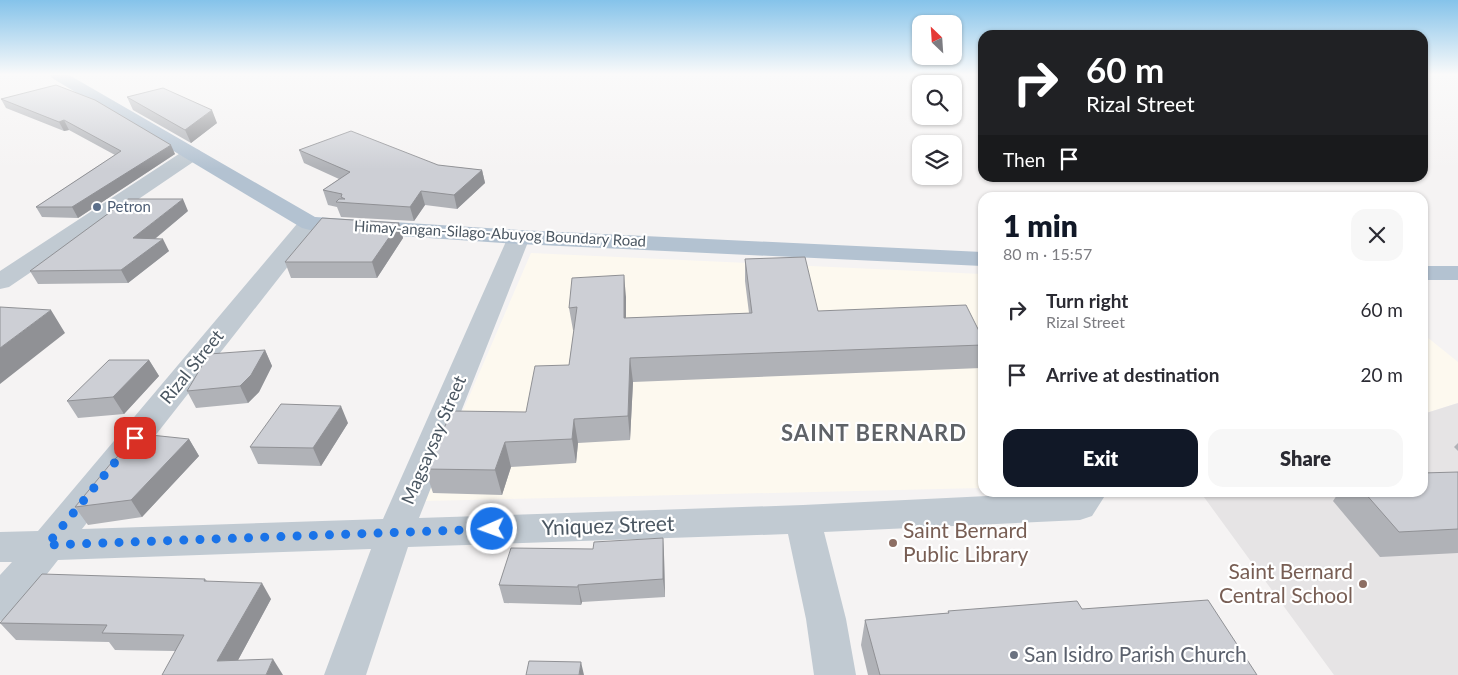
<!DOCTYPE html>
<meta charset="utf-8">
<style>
:root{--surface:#fff;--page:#f7f7f7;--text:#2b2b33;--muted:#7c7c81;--accent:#111827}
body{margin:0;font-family:Lato,sans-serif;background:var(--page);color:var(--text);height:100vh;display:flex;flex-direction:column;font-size:19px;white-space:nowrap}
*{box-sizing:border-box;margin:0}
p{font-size:16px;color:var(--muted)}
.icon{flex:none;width:28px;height:28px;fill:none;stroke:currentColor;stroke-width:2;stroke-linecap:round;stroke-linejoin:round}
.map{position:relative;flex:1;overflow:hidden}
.side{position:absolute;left:978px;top:192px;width:450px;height:305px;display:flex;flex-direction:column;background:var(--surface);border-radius:15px;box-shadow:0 1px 4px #0004}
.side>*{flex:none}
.banner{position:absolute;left:978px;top:30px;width:450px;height:152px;border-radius:15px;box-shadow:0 1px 4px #0004;background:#202124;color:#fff;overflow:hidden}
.needle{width:32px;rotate:335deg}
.controls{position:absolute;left:912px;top:15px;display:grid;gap:10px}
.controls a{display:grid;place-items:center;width:50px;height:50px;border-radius:10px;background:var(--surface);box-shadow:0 1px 4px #0004;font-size:25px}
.pin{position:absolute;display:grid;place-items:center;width:42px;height:42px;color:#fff;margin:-21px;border-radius:10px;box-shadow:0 2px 8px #0006}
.me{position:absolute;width:55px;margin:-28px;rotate:268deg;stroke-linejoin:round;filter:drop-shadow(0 0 4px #0008)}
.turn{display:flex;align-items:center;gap:18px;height:105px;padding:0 25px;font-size:22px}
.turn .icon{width:65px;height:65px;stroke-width:2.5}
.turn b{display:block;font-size:35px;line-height:42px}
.then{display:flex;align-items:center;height:48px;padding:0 25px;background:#0003;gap:10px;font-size:19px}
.round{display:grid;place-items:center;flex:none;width:52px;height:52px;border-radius:15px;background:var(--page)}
.overview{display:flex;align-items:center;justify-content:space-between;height:85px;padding:0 25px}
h1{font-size:30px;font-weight:800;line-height:38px;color:var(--accent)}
.cta{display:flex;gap:10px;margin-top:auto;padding:10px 25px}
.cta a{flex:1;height:58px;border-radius:15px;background:var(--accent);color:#fff;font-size:20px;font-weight:800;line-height:58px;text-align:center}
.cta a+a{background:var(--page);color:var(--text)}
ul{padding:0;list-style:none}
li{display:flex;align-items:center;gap:15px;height:65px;padding:0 25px}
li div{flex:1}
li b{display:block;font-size:19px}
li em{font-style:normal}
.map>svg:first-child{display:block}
.commercial{fill:#fdf9ef}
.education{fill:#e6e4e5}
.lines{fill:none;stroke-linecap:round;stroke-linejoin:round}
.minor{fill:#c1cad2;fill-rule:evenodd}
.major{fill:#b3c2d1;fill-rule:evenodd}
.wall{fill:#b0b2b7}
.shaded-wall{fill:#909195}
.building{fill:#cdcfd5;stroke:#909195}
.route{stroke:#1a73e8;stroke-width:9;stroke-dasharray:0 16.2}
.service-dot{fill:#5c6f8a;stroke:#fff;stroke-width:2}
.education-dot{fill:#8d6e63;stroke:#fff;stroke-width:2}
.worship-dot{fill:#6b7280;stroke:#fff;stroke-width:2}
.labels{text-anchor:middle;stroke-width:4.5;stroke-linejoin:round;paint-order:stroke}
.far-service-label{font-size:15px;fill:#4e5e75;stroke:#fff;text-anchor:start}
.far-street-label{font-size:15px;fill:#4a5661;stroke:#fff}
.street-label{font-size:18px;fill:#4a5661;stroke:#fff}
.near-street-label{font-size:21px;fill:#4a5661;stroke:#fff}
.near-education-label{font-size:21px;fill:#785e54;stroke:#fff;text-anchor:start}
.near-worship-label{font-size:21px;fill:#5b616d;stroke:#fff;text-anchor:start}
.district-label{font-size:22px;font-weight:bold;letter-spacing:1px;fill:#5f6368;stroke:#fff}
</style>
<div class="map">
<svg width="1458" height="675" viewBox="0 0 1458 675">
<rect width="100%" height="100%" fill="#f5f3f3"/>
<path class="commercial" d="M531,253L982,274V488L424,501Z
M1422,333L1458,362V403L1423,414Z"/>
<path class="education" d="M1458,403V675H1334L1201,493L1422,492L1423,414Z"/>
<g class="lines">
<path class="minor" d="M192,148L199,150L202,154L199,158L9,287L0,289V271L185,150Z
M310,216L318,218L321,223L318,228L82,529L383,519L508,237L511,232L519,230L527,232L530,237L419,518L803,505L1071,492L1106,494L1092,516L1080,520L824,532L846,619L856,675H814L806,619L788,534L408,547L366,675H324L371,549L58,560L14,616L0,621V575L12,562H0V532L38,531L302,218Z"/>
<path class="major" d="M50,75H69L315,217L519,230L982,252V266L519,244L310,230L302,228L52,78Z
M1422,266H1458V280H1422Z"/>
</g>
<path class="wall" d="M127,97L217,123L191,143L133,110Z
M1,99L175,154L78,218L42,217L36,207L115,155L69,130L64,131L6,108Z
M299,150L482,170L485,183L457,209L425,205L414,221L341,217L337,207L328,205L323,190L339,179L304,163Z
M188,211L155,239L169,251L128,283L38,284L30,271Z
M399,223L403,238L377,278H291L285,262Z
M745,259L818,311L982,337V361L981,368L633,382L630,440L578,443L576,463L511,467L502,495L433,493L425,469L526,412L569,365L574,330H573L569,308L626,297V318L749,313L745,281Z
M265,350L272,366L259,392L248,403L196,408L187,391Z
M149,360L159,376L124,414L78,418L67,401Z
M348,423L321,466L258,464L250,447Z
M189,439L199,456L142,517L88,525L75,507Z
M1458,443V451L1454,447Z
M1458,472V553L1380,557L1333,501L1339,492H1422Z
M663,538L664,555L665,597L582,602L581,605L504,603L499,585L593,549Z
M205,579L207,581L271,599L238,660L266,675L175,651L115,650L109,642L16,640L0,623Z
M1082,609L1257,675H868L861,645L865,620L948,613V611Z"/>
<path class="shaded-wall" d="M212,110L217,123L191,143L185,130Z
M64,120L69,130L64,131L59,122Z
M171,145L175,154L78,218L72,207Z
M482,170L485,183L457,209L454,195Z
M421,191L425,205L414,221L410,207Z
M183,199L188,211L140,251L133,238Z
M399,223L403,238L377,278L372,262Z
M163,239L169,251L128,283L121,270Z
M624,275L626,297V341L624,318Z
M51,310L65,333L0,384V348Z
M265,350L272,366L259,392L248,403L240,386Z
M630,358L633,382L630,440L628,416Z
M149,360L159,376L124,414L113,397Z
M341,406L348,423L321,466L313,448Z
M574,419L578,443L576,463L572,439Z
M189,439L199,456L142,517L131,500Z
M505,442L511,467L502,495L495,470Z
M663,538L664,555L665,597L663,579Z
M262,583L271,599L230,675L217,661Z
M578,585L582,602L581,605L578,587Z
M273,659L283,675H266Z
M581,662L584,675H579Z"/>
<path class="building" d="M56,85L95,100L171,145L72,207H36L121,151L64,120L59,122L1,99Z
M163,88L212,110L185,130L127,97Z
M351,131L438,165L482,170L454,195L421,191L410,207L336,202L339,199H345L341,197L342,194L323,190L350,172L299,150Z
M128,199H183L133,238L163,239L121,270L30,271Z
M322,218L399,223L372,262H285Z
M805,257L818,311L966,305L982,337V345L630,358L628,416L574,419L572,439L505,442L495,470L425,469L452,411L526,412L535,366L569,365L577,307L569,308L572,278L624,275V318L752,313L745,259Z
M0,307L51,310L0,348Z
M265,350L251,375L240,386L187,391L209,354Z
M109,360H149L113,397L67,401Z
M281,404L341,406L313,448L250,447Z
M141,434L189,439L131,500L75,507L112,462Z
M1458,472V529L1399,532L1364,492H1422V473Z
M663,538V579L578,585V587L499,585L511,548L593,549L594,542Z
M42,574L205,579L204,581L262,583L217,661L273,659L266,675H162L184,635L102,633L107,625L0,623Z
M1208,600L1257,675H880L865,620L949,613L948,611L1077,601L1082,609Z
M529,661L581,662L579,675H526Z"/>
<linearGradient id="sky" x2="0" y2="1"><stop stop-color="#85c3ea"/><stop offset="0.44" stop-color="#fafafa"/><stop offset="1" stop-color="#fafafa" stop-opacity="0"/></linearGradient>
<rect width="1458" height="169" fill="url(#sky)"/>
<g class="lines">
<path class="route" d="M135,438L47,545L492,529"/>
</g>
<circle class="service-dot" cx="97" cy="207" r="5"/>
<g class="education-dot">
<circle cx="893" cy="543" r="5"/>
<circle cx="1363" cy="584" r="5"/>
</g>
<circle class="worship-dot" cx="1014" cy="655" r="5"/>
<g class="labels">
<g class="far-service-label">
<text x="107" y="212">Petron</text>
</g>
<g class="far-street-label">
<text transform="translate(500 234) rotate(3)" y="5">Himay-angan-Silago-Abuyog Boundary Road</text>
</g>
<g class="street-label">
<text transform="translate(192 367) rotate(-51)" y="6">Rizal Street</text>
<text transform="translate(434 440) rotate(-67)" y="6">Magsaysay Street</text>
</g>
<g class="near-street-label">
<text transform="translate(608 526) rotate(-2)" y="7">Yniquez Street</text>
</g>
<g class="near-education-label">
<text x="903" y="538">Saint Bernard<tspan x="903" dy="24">Public Library</tspan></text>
<text x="1353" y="579" text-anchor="end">Saint Bernard<tspan x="1353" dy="24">Central School</tspan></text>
</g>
<g class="near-worship-label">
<text x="1024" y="662">San Isidro Parish Church</text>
</g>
<g class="district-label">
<text x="874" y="441">SAINT BERNARD</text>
</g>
</g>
</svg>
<div class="controls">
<a><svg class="needle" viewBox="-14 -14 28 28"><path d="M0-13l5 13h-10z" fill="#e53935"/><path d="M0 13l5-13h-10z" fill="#7c7c81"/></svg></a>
<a><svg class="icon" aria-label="search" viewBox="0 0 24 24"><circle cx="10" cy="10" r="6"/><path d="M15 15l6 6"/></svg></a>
<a><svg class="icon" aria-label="layers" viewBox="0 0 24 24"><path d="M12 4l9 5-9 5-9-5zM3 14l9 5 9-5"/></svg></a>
</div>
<div class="pin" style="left:135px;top:438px;background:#d93025"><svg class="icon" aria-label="arrive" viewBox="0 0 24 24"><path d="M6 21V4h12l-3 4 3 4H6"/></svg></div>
<svg class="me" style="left:492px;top:529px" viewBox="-20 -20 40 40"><circle r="17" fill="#1a73e8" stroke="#fff" stroke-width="3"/><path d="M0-11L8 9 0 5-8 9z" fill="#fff"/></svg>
<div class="banner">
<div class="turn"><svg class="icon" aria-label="right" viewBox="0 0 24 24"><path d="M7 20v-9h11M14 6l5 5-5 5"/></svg><div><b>60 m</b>Rizal Street</div></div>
<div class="then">Then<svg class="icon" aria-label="arrive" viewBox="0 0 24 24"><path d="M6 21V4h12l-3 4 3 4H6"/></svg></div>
</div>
<section class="side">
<div class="overview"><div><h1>1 min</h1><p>80 m · 15:57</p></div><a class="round"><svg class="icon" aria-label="close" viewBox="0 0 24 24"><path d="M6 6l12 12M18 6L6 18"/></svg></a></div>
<ul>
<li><svg class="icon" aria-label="right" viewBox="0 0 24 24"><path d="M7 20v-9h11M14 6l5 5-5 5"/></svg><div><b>Turn right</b><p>Rizal Street</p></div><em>60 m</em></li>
<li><svg class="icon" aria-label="arrive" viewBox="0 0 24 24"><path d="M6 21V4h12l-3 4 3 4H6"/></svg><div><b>Arrive at destination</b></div><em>20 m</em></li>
</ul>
<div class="cta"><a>Exit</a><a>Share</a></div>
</section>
</div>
